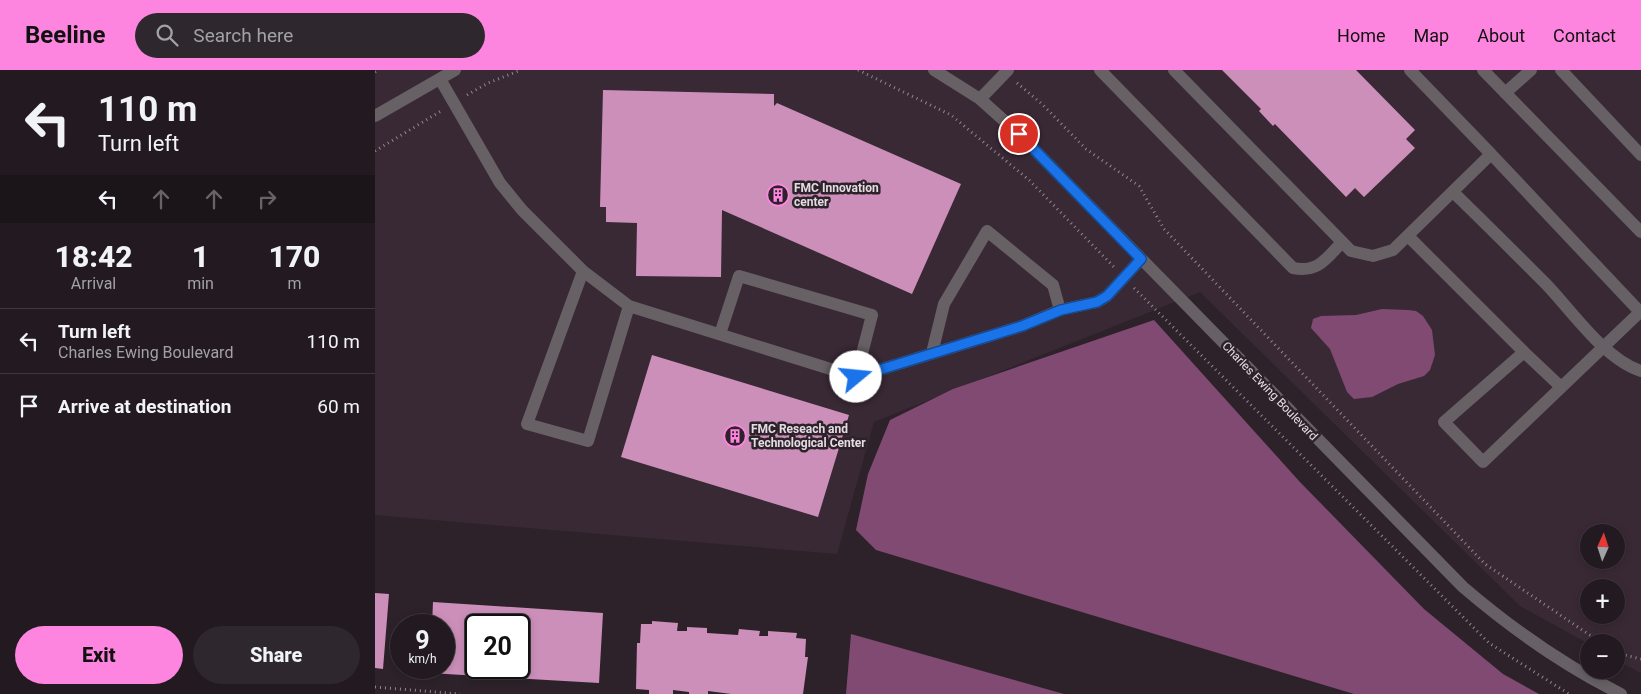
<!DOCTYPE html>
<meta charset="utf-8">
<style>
:root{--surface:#221a20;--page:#2e272d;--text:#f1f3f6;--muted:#a2a1a5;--line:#3f383e;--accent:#fe85df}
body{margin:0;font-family:Roboto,sans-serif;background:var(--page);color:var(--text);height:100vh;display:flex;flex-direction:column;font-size:19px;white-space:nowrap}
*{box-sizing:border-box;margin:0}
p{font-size:16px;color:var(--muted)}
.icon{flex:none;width:28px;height:28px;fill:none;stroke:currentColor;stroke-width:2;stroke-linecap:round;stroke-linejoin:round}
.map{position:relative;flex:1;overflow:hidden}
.details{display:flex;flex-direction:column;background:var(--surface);width:375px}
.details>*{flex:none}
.banner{background:#221a20;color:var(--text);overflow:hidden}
.needle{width:32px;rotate:3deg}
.fabs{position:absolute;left:1205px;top:454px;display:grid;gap:10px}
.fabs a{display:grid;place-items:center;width:45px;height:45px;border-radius:50%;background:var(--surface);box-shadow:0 2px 8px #0003,0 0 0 1px var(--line);font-size:25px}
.speed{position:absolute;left:15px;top:544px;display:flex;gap:10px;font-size:25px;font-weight:700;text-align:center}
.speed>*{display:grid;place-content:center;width:65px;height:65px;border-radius:50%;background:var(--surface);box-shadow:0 2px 8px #0003,0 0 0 1px var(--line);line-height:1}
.speed small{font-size:12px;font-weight:400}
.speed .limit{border:2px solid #111;border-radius:8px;background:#fff;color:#111}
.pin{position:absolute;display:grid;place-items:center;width:42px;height:42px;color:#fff;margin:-21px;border:2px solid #fff;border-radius:50%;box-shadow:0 1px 5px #0007}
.me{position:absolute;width:55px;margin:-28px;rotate:73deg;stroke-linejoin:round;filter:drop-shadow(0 0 4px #0008)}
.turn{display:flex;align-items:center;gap:18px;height:105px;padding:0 15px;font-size:22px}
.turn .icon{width:65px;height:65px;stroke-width:2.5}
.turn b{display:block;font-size:35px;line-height:42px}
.lanes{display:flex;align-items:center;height:48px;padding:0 15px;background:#0003;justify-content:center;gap:25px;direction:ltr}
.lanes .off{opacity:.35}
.eta{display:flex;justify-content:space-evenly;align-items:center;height:85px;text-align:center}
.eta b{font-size:30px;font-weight:800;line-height:35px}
.primary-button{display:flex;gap:10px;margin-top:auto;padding:10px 15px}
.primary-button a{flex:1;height:58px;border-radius:30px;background:var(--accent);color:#111;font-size:20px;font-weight:800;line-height:58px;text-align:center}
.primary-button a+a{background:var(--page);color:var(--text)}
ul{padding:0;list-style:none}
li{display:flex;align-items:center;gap:15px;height:65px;padding:0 15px;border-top:1px solid var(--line)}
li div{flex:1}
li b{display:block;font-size:19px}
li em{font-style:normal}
header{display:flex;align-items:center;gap:30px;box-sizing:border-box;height:70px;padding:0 25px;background:var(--accent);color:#111}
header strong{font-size:24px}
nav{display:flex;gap:28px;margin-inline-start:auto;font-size:18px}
.search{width:350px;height:45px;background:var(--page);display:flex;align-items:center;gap:12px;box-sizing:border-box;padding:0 18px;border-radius:28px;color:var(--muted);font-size:19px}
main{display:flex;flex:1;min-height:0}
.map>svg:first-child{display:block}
.built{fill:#392935;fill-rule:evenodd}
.forest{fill:#814a72}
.building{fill:#cc8fba;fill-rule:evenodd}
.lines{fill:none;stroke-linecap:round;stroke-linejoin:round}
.path{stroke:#91888f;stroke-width:3;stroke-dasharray:1 4;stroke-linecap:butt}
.minor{stroke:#676165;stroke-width:12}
.route-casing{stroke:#114b97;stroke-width:12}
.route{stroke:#1a73e8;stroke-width:9}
.labels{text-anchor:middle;stroke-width:5;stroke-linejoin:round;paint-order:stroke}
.poi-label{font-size:12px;font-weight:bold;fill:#e4dce2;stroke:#2d222a;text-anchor:start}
.street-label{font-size:12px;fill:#e4dce2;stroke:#2d222a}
</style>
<header>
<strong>Beeline</strong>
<div class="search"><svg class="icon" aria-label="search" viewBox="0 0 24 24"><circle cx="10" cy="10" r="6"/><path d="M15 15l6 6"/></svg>Search here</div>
<nav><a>Home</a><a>Map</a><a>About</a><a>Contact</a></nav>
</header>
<main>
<section class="details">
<div class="banner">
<div class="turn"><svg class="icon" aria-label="left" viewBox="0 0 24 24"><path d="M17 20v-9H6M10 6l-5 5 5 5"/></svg><div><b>110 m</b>Turn left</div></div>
<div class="lanes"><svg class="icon" aria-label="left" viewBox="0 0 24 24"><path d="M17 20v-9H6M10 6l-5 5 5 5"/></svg><svg class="icon off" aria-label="ahead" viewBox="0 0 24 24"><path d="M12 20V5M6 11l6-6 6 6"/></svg><svg class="icon off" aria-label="ahead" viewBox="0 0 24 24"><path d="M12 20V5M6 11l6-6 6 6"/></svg><svg class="icon off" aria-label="right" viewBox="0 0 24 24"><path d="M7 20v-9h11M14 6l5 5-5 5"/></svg></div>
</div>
<div class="eta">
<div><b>18:42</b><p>Arrival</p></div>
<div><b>1</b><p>min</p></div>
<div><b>170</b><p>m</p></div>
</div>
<ul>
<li><svg class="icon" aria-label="left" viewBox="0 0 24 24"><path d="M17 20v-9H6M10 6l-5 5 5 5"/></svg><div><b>Turn left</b><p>Charles Ewing Boulevard</p></div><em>110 m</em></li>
<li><svg class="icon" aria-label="arrive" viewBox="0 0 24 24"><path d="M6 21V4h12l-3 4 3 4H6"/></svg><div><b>Arrive at destination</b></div><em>60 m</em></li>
</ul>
<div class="primary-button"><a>Exit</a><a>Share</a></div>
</section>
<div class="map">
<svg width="1266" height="624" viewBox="0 0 1266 624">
<rect width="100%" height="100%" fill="#2d222a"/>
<path class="built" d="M0,0H1266V603L1241,590V572L1214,574L1145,536L825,222L499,352L462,484L0,445ZM1214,462H1241V490H1214ZM1214,518H1241V545H1214Z"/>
<path class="forest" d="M1007,239L1033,240L1041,241L1048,246L1057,260L1060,285L1055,300L1049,306L1023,314L997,327L979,329L972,322L955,279L936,258L938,249L946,246L981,245Z
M779,250L924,411L1049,539L1128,604L1164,624H979L501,480L481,460L493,404L515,350L578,319Z
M476,564L689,624H471Z"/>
<path class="building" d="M847,0H981L1040,60L1031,69L1040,78L989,127L980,118L971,127L900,54L898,56L884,41L886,39Z
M228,20L399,24V36L402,33L586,114L537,224L347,140L346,207L261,206L262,153L231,152V137H225Z
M277,285L474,345L443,447L246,387Z
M0,523L14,524L8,599L0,598Z
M58,532L228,543L224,613L54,603V598H69V555H57ZM101,555H144V598H101Z
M277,551L303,553L302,561H312V557L332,558V563L363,565L364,559L385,561L384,566H393V561L422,563L421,568L431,569L430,587H433L428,624H356L333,621V624H314V622L298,620V624H274V620L261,619L262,573H265L266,554H277Z"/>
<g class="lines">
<path class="path" d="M483,0L576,45L654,110L739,197
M0,2L3,0
M642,13L667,34L711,79L764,116L789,159L1110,494L1225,572
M92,25L113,13L146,0
M0,81L66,41
M759,218L1114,573L1194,624
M1241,583L1266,589
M0,617L85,624"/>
<path class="minor" d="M559,0L605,29L644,64L1088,517C1137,559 1188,595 1246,624
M725,0L918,198C943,203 951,189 967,172
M799,0L976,181L998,186L1018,180L1116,84L1035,0
M1108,0L1266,162
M1186,0L1266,85
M65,9L125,113L147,140L208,201L254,236
M1130,23L1156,0
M605,29L633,0
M0,46L80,0
M1078,122C1109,152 1140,183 1171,214C1197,241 1230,290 1266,301
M1033,166L1149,282L1069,352L1108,392L1265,242L1116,84
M208,201L152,354L213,371L254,236L481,307L647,256L685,240L678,215L612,161L569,234L557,283
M685,240L722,232L732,226L766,189
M345,264L364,206L497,245L481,307
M1149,282L1186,317"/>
</g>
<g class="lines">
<g class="route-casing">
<path id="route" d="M481,307L647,256L686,240L722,232L732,226L766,189L644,64"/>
</g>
<use href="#route" class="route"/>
</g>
<defs>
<g id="building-ring" transform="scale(1.125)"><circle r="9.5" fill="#2d222a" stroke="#fe85df" stroke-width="1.5"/><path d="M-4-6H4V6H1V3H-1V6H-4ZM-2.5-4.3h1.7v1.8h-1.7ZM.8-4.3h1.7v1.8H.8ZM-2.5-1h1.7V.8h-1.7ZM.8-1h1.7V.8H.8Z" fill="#fe85df"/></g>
</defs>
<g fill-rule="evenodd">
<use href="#building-ring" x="403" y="125"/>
<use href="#building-ring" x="360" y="366"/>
</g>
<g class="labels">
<g class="poi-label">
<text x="419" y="122">FMC Innovation<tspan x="419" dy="14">center</tspan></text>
<text x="376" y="363">FMC Reseach and<tspan x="376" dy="14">Technological Center</tspan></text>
</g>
<g class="street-label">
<text transform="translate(895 321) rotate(46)" y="4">Charles Ewing Boulevard</text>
</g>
</g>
</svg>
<div class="fabs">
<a><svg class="needle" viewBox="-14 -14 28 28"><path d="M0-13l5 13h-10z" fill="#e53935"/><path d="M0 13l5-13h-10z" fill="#a2a1a5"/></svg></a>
<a>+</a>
<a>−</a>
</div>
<div class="speed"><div>9<small>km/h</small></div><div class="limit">20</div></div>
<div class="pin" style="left:644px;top:64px;background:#d93025"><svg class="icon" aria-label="arrive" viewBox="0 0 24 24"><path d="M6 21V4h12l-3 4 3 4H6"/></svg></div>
<svg class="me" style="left:481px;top:307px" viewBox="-20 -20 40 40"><circle r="19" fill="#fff"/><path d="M0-13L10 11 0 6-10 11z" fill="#1a73e8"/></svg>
</div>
</main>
